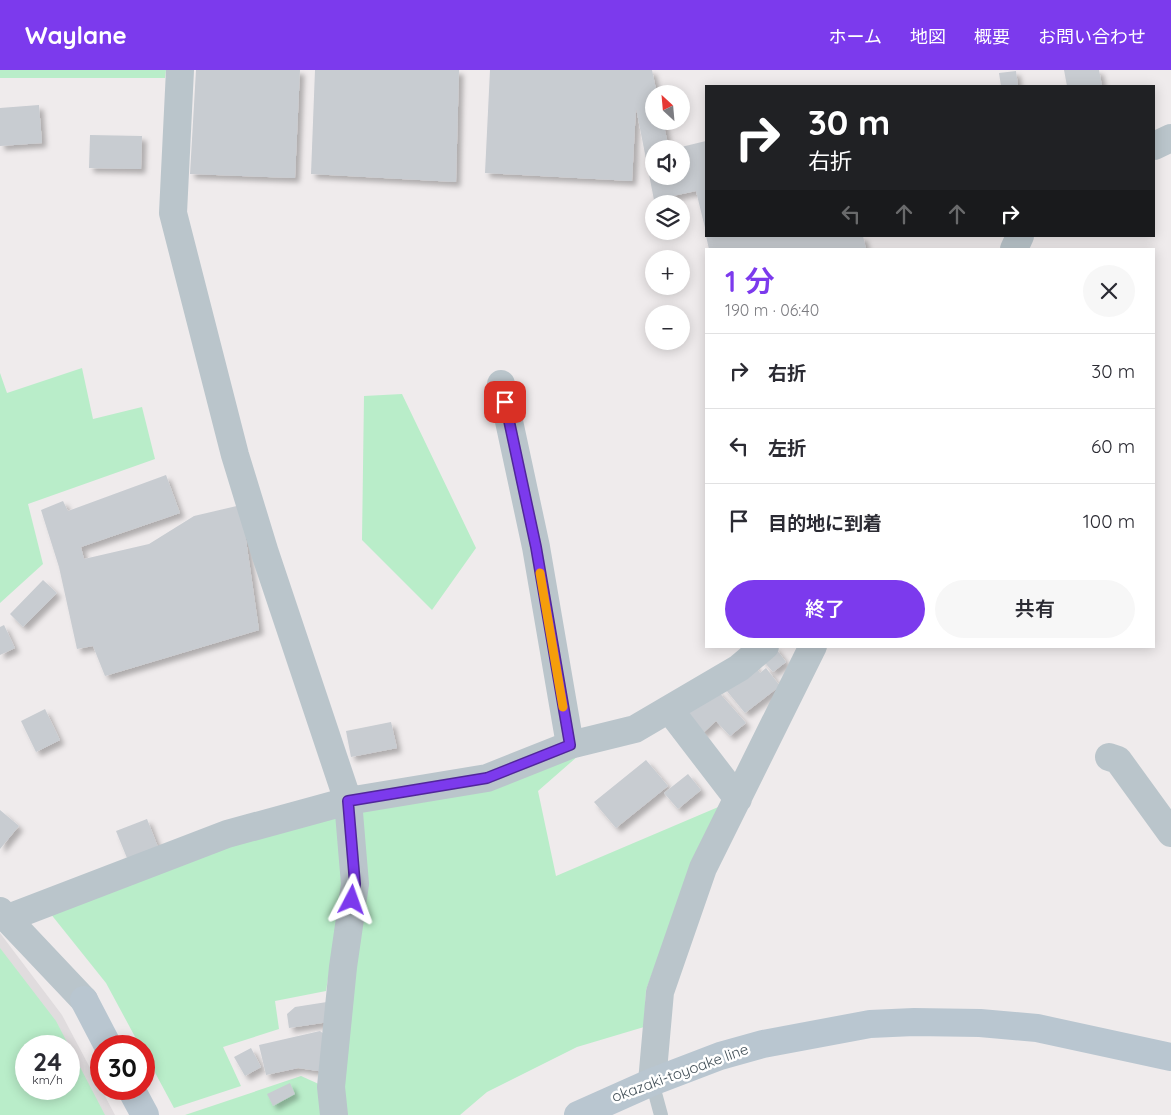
<!DOCTYPE html>
<html lang="ja">
<meta charset="utf-8">
<style>
:root{--surface:#fff;--page:#f7f7f7;--text:#2b2b33;--muted:#7c7c81;--line:#e1e1e2;--accent:#7c3aed}
body{margin:0;font-family:Quicksand,"Noto Sans JP",sans-serif;background:var(--page);color:var(--text);height:100vh;display:flex;flex-direction:column;font-size:19px;white-space:nowrap}
*{box-sizing:border-box;margin:0}
p{font-size:16px;color:var(--muted)}
.icon{flex:none;width:28px;height:28px;fill:none;stroke:currentColor;stroke-width:2;stroke-linecap:round;stroke-linejoin:round}
.map{position:relative;flex:1;overflow:hidden}
.drawer{position:absolute;left:705px;top:178px;width:450px;height:400px;display:flex;flex-direction:column;background:var(--surface);border-radius:0px;box-shadow:0 2px 12px #0003}
.drawer>*{flex:none}
.top-card{position:absolute;left:705px;top:15px;width:450px;height:152px;border-radius:0px;box-shadow:0 2px 12px #0003;background:#202124;color:#fff;overflow:hidden}
.needle{width:32px;rotate:334deg}
.controls{position:absolute;left:645px;top:15px;display:grid;gap:10px}
.controls a{display:grid;place-items:center;width:45px;height:45px;border-radius:50%;background:var(--surface);box-shadow:0 2px 12px #0003;font-size:25px}
.speed{position:absolute;left:15px;top:965px;display:flex;gap:10px;font-size:25px;font-weight:700;text-align:center}
.speed>*{display:grid;place-content:center;width:65px;height:65px;border-radius:50%;background:var(--surface);box-shadow:0 2px 12px #0003;line-height:1}
.speed small{font-size:12px;font-weight:400}
.speed .limit{border:8px solid #d22;background:#fff;color:#111}
.pin{position:absolute;display:grid;place-items:center;width:42px;height:42px;color:#fff;margin:-21px;border-radius:10px;box-shadow:0 2px 8px #0006}
.me{position:absolute;width:55px;margin:-28px;rotate:4deg;stroke-linejoin:round;filter:drop-shadow(0 0 4px #0008)}
.turn{display:flex;align-items:center;gap:18px;height:105px;padding:0 20px;font-size:22px}
.turn .icon{width:65px;height:65px;stroke-width:2.5}
.turn b{display:block;font-size:35px;line-height:42px}
.lanes{display:flex;align-items:center;height:48px;padding:0 20px;background:#0003;justify-content:center;gap:25px;direction:ltr}
.lanes .off{opacity:.35}
.round{display:grid;place-items:center;flex:none;width:52px;height:52px;border-radius:26px;background:var(--page)}
.summary{display:flex;align-items:center;justify-content:space-between;height:85px;padding:0 20px}
h1{font-size:30px;font-weight:600;line-height:38px;color:var(--accent)}
.action{display:flex;gap:10px;margin-top:auto;padding:10px 20px}
.action a{flex:1;height:58px;border-radius:30px;background:var(--accent);color:#fff;font-size:20px;font-weight:600;line-height:58px;text-align:center}
.action a+a{background:var(--page);color:var(--text)}
ul{padding:0;list-style:none}
li{display:flex;align-items:center;gap:15px;height:75px;padding:0 20px;border-top:1px solid var(--line)}
li div{flex:1}
li b{display:block;font-size:19px}
li em{font-style:normal}
header{display:flex;align-items:center;gap:30px;box-sizing:border-box;height:70px;padding:0 25px;background:var(--accent);color:#fff}
header strong{font-size:24px}
nav{display:flex;gap:28px;margin-inline-start:auto;font-size:18px}
.map>svg:first-child{display:block}
.education{fill:#e0dcde;fill-rule:evenodd}
.green{fill:#b9edc9;fill-rule:evenodd}
.building{fill:#c8ccd1;filter:url(#shadow)}
.lines{fill:none;stroke-linecap:round;stroke-linejoin:round}
.lane{stroke:#bac5cb;stroke-width:14}
.street{stroke:#bac5cb;stroke-width:28}
.secondary{stroke:#b9c6d0;stroke-width:28}
.route-casing{stroke:#51269a;stroke-width:12}
.route{stroke:#7c3aed;stroke-width:9}
.slow{stroke:#f59e0b;stroke-width:9}
.labels{text-anchor:middle;stroke-width:5;stroke-linejoin:round;paint-order:stroke}
.street-label{font-size:15px;fill:#445159;stroke:#fff}
</style>
<header>
<strong>Waylane</strong>
<nav><a>ホーム</a><a>地図</a><a>概要</a><a>お問い合わせ</a></nav>
</header>
<div class="map">
<svg width="1171" height="1045" viewBox="0 0 1171 1045">
<defs>
<filter id="shadow"><feDropShadow dx="4.5" dy="4.5" stdDeviation="2.5" flood-color="#0004"/></filter>
</defs>
<rect width="100%" height="100%" fill="#efebec"/>
<path class="education" d="M0,863L62,945L115,1045H0ZM26,976H69V1019H26Z"/>
<path class="green" d="M0,0H166L165,8H0Z
M82,298L93,349L142,337L155,389L28,434L43,494L0,533V303L7,323Z
M402,324L476,478L432,540L362,470L364,326Z
M578,686L538,721L556,806L723,735L694,791L646,920L644,957L577,977L487,1022L460,1045H345L342,1014L359,741Z
M338,746L344,812L326,921L275,931L279,959L223,977L241,1016L174,1038L144,982V976H140L106,913L50,843L227,775Z
M0,878L56,951L105,1045H0ZM26,976H69V1019H26Z
M301,1006L321,1015L324,1045H185Z"/>
<path class="building" d="M196,0H300L295,108L190,104Z
M315,0H459L456,112L311,104Z
M490,0H652L657,24H654V51H663L669,79H654V106H681V79L677,78L706,71V162L696,121L654,130L636,38L632,111L485,103Z
M1064,0H1099L1102,16H1067Z
M1016,1L1018,16H1001L999,3Z
M39,35L42,73L0,76V38Z
M90,65L142,66L141,99L89,98Z
M706,166H863L866,179H709Z
M166,405L180,443L81,477L84,489L149,474L194,446L241,435L259,560L105,606L93,576L77,579L59,497L41,440L63,431L68,441Z
M43,510L57,523L23,557L10,544Z
M4,555L15,578L0,585V557Z
M774,576L786,592L773,602L760,587Z
M752,592L760,603L766,598L780,616L745,643L722,615Z
M716,619L746,653L730,666L716,651L702,664L686,645Z
M45,639L60,670L36,682L21,651Z
M391,652L397,678L351,687L346,661Z
M646,690L668,716L616,758L594,732Z
M688,704L701,720L678,739L664,723Z
M0,740L19,756L0,779Z
M147,749L158,777L127,788L116,761Z
M327,932L329,952L289,958L287,944L295,937Z
M320,961L329,968L325,1002L298,998L266,1005L259,975Z
M251,978L261,997L245,1006L234,987Z
M290,1013L295,1024L273,1036L267,1024Z"/>
<g class="lines">
<path class="lane" d="M652,1012L661,1045"/>
<path class="street" d="M180,0L173,143L235,385L265,483L348,731L355,814L343,897L331,1017L334,1045
M1154,76L1171,68
M1014,179L1020,166
M501,314L536,477L570,675
M669,639L738,729
M1109,687L1118,690L1171,763
M0,841L84,930
M8,848L227,764L348,731L487,708L570,675L635,659L739,598L765,576
M652,1012L660,922L703,798L813,576"/>
<path class="secondary" d="M84,930L108,976
M131,1019L145,1045
M578,1045L652,1012L720,986L763,974L870,954L914,952L980,953L1037,958L1171,987"/>
</g>
<g class="lines">
<g class="route-casing">
<path id="route" d="M352,830L355,814L348,731L487,708L570,675L536,477L505,332"/>
</g>
<use href="#route" class="route"/>
<path class="slow" d="M540,503L563,637"/>
</g>
<g class="labels">
<g class="street-label">
<text transform="translate(680 1003) rotate(-20)" y="5">okazaki-toyoake line</text>
</g>
</g>
</svg>
<div class="controls">
<a><svg class="needle" viewBox="-14 -14 28 28"><path d="M0-13l5 13h-10z" fill="#e53935"/><path d="M0 13l5-13h-10z" fill="#7c7c81"/></svg></a>
<a><svg class="icon" aria-label="sound" viewBox="0 0 24 24"><path d="M4 9h4l5-4v14l-5-4H4zM17 9q2 3 0 6"/></svg></a>
<a><svg class="icon" aria-label="layers" viewBox="0 0 24 24"><path d="M12 4l9 5-9 5-9-5zM3 14l9 5 9-5"/></svg></a>
<a>+</a>
<a>−</a>
</div>
<div class="speed"><div>24<small>km/h</small></div><div class="limit">30</div></div>
<div class="pin" style="left:505px;top:332px;background:#d93025"><svg class="icon" aria-label="arrive" viewBox="0 0 24 24"><path d="M6 21V4h12l-3 4 3 4H6"/></svg></div>
<svg class="me" style="left:352px;top:830px" viewBox="-20 -20 40 40"><path d="M0-17L14 15 0 8-14 15z" fill="#7c3aed" stroke="#fff" stroke-width="4"/></svg>
<div class="top-card">
<div class="turn"><svg class="icon" aria-label="right" viewBox="0 0 24 24"><path d="M7 20v-9h11M14 6l5 5-5 5"/></svg><div><b>30 m</b>右折</div></div>
<div class="lanes"><svg class="icon off" aria-label="left" viewBox="0 0 24 24"><path d="M17 20v-9H6M10 6l-5 5 5 5"/></svg><svg class="icon off" aria-label="ahead" viewBox="0 0 24 24"><path d="M12 20V5M6 11l6-6 6 6"/></svg><svg class="icon off" aria-label="ahead" viewBox="0 0 24 24"><path d="M12 20V5M6 11l6-6 6 6"/></svg><svg class="icon" aria-label="right" viewBox="0 0 24 24"><path d="M7 20v-9h11M14 6l5 5-5 5"/></svg></div>
</div>
<section class="drawer">
<div class="summary"><div><h1>1 分</h1><p>190 m · 06:40</p></div><a class="round"><svg class="icon" aria-label="close" viewBox="0 0 24 24"><path d="M6 6l12 12M18 6L6 18"/></svg></a></div>
<ul>
<li><svg class="icon" aria-label="right" viewBox="0 0 24 24"><path d="M7 20v-9h11M14 6l5 5-5 5"/></svg><div><b>右折</b></div><em>30 m</em></li>
<li><svg class="icon" aria-label="left" viewBox="0 0 24 24"><path d="M17 20v-9H6M10 6l-5 5 5 5"/></svg><div><b>左折</b></div><em>60 m</em></li>
<li><svg class="icon" aria-label="arrive" viewBox="0 0 24 24"><path d="M6 21V4h12l-3 4 3 4H6"/></svg><div><b>目的地に到着</b></div><em>100 m</em></li>
</ul>
<div class="action"><a>終了</a><a>共有</a></div>
</section>
</div>
